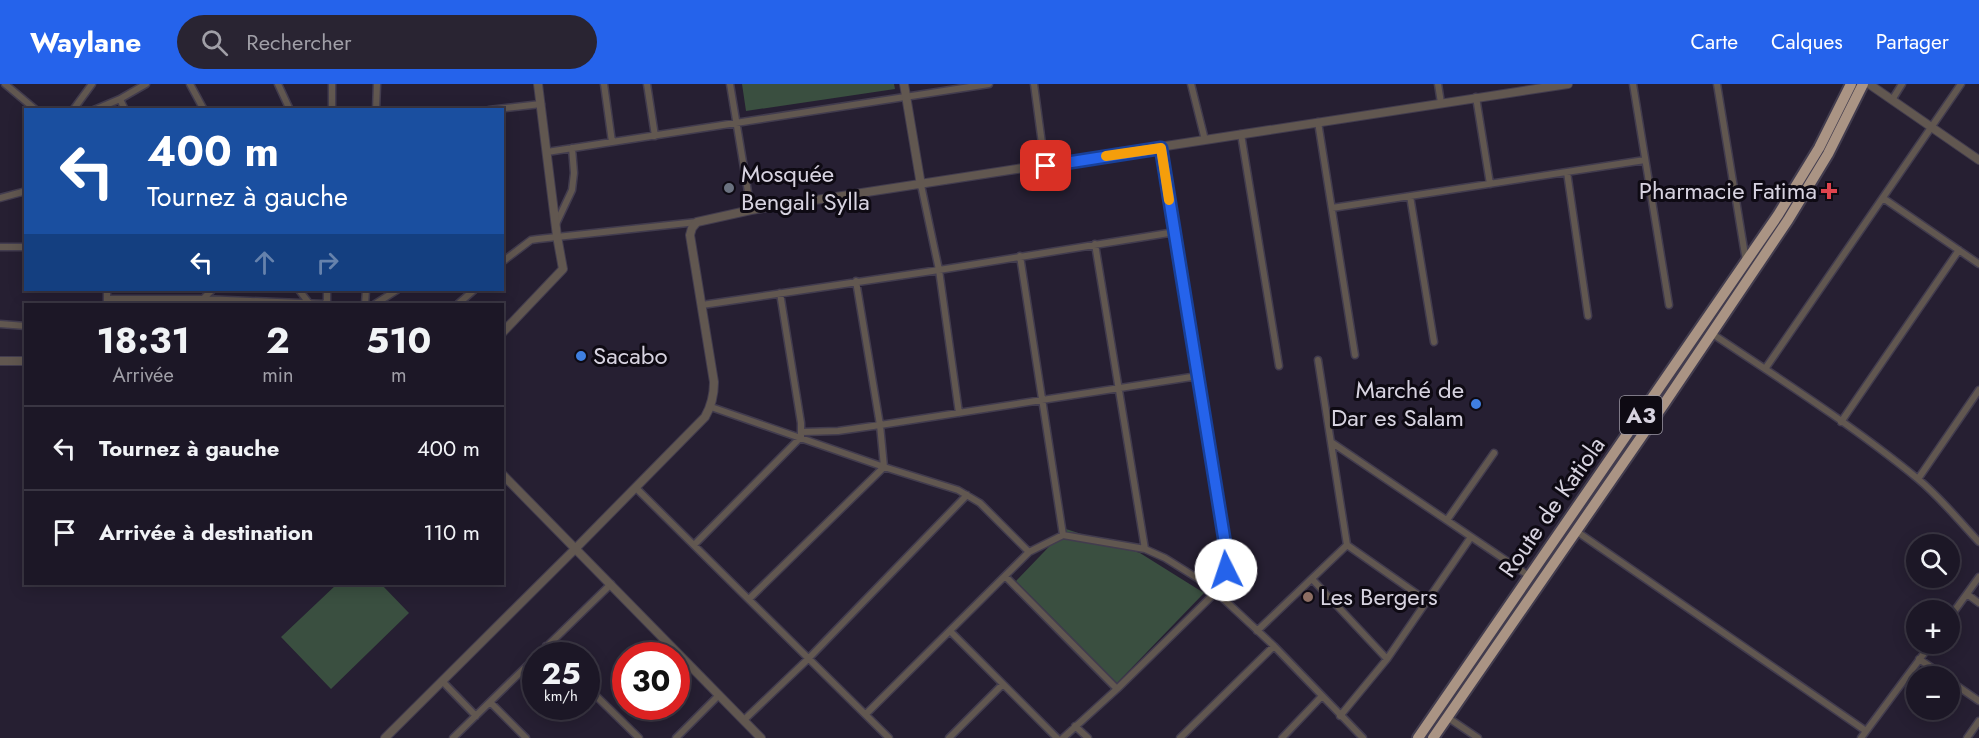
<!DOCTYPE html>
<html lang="fr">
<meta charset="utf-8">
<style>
:root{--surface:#1c1726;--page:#292432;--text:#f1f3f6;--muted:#a09fa7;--line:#3a3643;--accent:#2563eb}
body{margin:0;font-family:Jost,sans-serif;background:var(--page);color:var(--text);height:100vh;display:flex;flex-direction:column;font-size:22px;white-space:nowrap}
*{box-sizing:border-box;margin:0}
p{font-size:20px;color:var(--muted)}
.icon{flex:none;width:33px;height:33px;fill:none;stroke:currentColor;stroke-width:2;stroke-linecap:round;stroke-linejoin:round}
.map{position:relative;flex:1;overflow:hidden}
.details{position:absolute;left:24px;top:219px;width:480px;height:282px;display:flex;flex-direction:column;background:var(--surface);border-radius:0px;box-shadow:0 3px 15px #0003,0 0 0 2px var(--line)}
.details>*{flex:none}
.banner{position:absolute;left:24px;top:24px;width:480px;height:183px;border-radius:0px;box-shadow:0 3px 15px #0003,0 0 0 2px var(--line);background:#1a4fa0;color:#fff;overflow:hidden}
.fabs{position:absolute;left:1906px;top:450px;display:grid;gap:12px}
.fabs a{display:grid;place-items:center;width:54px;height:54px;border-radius:50%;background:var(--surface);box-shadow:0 3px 15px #0003,0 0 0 2px var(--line);font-size:30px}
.speed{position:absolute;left:522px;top:558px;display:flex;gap:12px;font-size:30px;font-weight:700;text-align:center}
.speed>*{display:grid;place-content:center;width:78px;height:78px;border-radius:50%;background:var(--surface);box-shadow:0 3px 15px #0003,0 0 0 2px var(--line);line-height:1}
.speed small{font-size:15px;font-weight:400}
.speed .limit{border:9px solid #d22;background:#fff;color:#111}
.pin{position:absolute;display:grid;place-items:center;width:51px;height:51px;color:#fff;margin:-26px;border-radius:12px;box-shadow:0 3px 9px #0006}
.me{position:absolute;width:66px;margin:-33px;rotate:356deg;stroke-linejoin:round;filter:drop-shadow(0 0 4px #0008)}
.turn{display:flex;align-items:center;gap:21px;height:126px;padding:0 24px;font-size:27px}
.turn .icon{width:78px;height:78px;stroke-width:2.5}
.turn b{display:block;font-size:42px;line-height:51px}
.lanes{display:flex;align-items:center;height:57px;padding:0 24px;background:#0003;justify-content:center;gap:30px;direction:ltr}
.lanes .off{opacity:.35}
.eta{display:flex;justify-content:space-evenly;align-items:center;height:102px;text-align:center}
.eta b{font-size:36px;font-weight:700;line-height:42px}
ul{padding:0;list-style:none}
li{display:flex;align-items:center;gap:18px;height:84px;padding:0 24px;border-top:2px solid var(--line)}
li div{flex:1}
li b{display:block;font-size:22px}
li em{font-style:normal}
header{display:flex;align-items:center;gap:36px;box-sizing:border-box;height:84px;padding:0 30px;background:var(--accent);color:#fff}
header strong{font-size:28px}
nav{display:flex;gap:33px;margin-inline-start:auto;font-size:21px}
.search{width:420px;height:54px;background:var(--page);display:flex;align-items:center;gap:15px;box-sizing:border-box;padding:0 21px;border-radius:33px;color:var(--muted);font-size:22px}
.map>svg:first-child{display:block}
.green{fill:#3a4f40}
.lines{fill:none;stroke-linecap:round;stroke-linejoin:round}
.minor-casing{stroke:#423c4e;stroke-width:9}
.tertiary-casing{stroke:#423c4e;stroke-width:10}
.trunk-casing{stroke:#423c4e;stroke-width:14}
.minor{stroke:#615750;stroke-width:6}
.tertiary{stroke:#615750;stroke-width:8}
.trunk{stroke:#aa9484;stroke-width:10}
.route-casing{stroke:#184099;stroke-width:15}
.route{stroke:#2563eb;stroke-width:10}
.slow{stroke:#f59e0b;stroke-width:10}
.worship-dot{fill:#6b7280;stroke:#0e0a13;stroke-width:2}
.health-dot{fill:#e0444e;stroke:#0e0a13;stroke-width:2}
.shop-dot{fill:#3f7fe0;stroke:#0e0a13;stroke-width:2}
.education-dot{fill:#8d6e63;stroke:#0e0a13;stroke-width:2}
.labels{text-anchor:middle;stroke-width:6;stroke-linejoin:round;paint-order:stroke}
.shield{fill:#0e0a13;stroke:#9b97a2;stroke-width:1.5}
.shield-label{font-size:22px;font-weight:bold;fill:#d7d3e0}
.poi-label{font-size:24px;fill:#d7d3e0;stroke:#0e0a13;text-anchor:start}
.street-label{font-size:24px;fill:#d7d3e0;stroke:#0e0a13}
</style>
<header>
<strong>Waylane</strong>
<div class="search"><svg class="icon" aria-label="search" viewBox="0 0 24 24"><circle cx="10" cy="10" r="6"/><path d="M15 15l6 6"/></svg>Rechercher</div>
<nav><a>Carte</a><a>Calques</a><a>Partager</a></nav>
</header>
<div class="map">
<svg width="1979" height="654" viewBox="0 0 1979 654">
<rect width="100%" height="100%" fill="#261f32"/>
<path class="green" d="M742,0H894L895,5L746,27Z
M1066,445L1140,469L1204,509L1117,599L1016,497Z
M337,500H381L409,529L331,605L281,553Z"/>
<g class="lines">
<g class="minor-casing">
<path id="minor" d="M5,0L36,26
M190,0L204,26
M278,0L290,26
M604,0L612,58
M647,0L655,52
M730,0L751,126
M1034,0L1045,82
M1191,0L1205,56
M1438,0L1441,19
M1633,0L1669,221
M1717,0L1746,177
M1476,13L1490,100
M120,15L125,26
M1892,16L1902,0
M73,26L92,0
M94,26L120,15L146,0
M332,26V0
M376,26L377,0
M489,26L541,20
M1318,38L1355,271
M1241,50L1279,282
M547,68L989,0
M1567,88L1588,232
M921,101L939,186L959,329
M1410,112L1434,258
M0,114L26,107
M1883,114L1979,180
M1332,124L1645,76
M556,140L572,106L574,89L572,64
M1095,160L1145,465
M0,163H26
M1020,172L1063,451
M502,178L531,156L538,155L697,138
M299,206L309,219
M107,215H203L324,220L327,217V206
M203,215L212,206
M107,220V206
M365,220L366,206
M375,220L397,206
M458,220L474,206
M702,221L939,186L1175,148
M0,240L26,242
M1711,249C1780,295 1855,343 1918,395C1941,414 1959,437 1979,458
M1765,285L1961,0
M711,323L884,383L958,406L980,419L1029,468
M1841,338L1959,166
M802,348L838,347L880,341L1198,292
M1331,358L1529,492
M1918,395L1979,306
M636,404L889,654
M1447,436L1494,369
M1576,447L1866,647
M694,461L801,353V339L780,209
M1347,461L1427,517
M1005,492L1117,605
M1312,495L1387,575
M1967,510L1979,519
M749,515L884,383L880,341L856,197
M1950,533L1979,493
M950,547L1057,654
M1257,547L1347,461L1318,276
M546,562L556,572
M537,572L611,500
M1919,575L1944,592
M442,597L476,632
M1950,597L1979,617
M586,602L639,654
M490,618L526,654
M866,630L1029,468L1063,451L1145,465L1165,474L1205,499L1216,508L1274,562L1363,654
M1340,632L1387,575L1471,453
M1447,633L1478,654
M744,636L808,575L967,411
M1075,642L1088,654
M453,654L536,573
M676,654L719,611
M949,654L1003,600
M1063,654L1117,605L1216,508L1226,486L1228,478L1161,64
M1180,654L1274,562
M1282,654L1322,612
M1861,654L1931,560
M1967,654L1979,637"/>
</g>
<g class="tertiary-casing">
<path id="tertiary" d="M904,0L921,101
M1869,0L1979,76
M502,249L563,185L557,152L538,0
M0,277H26
M502,390L761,654
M385,654L576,464L705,333C712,321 714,311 714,298L690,151L692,144L697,138L751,126L1568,0"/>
</g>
<g class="trunk-casing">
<path id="trunk" d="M1418,654L1778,131L1819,64L1851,0
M1433,654L1664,320L1788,136L1828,70L1863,0"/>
</g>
<use href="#minor" class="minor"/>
<use href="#tertiary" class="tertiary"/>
<use href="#trunk" class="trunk"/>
</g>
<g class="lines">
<g class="route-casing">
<path id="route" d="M1046,82L1161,64L1228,478L1226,486"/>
</g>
<use href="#route" class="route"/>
<path class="slow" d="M1106,72L1161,64L1169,116"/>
</g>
<circle class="worship-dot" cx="729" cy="104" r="6"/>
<path class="health-dot" d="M1826 98h6v6h6v6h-6v6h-6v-6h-6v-6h6z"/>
<g class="shop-dot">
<circle cx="581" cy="272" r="6"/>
<circle cx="1476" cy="320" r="6"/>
</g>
<circle class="education-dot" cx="1308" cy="513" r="6"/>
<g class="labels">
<rect class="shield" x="1620" y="312" width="42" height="38" rx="4.5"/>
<g class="shield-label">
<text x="1641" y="339">A3</text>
</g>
<g class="poi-label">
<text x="741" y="98">Mosquée<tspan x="741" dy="28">Bengali Sylla</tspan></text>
<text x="1817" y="115" text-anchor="end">Pharmacie Fatima</text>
<text x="593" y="280">Sacabo</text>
<text x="1464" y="314" text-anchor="end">Marché de<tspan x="1464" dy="28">Dar es Salam</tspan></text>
<text x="1320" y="521">Les Bergers</text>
</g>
<g class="street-label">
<text transform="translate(1552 423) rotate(-55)" y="8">Route de Katiola</text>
</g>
</g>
</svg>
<div class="fabs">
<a><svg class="icon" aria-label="search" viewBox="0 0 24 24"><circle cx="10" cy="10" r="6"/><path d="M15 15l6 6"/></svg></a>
<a>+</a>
<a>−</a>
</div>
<div class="speed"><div>25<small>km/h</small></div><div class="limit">30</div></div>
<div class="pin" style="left:1046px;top:82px;background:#d93025"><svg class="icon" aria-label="arrive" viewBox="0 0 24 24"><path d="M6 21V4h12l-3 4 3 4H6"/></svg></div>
<svg class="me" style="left:1226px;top:486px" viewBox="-20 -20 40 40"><circle r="19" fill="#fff"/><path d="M0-13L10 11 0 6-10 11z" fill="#2563eb"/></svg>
<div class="banner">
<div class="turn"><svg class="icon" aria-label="left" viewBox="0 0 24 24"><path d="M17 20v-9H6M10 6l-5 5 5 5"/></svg><div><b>400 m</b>Tournez à gauche</div></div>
<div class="lanes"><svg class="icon" aria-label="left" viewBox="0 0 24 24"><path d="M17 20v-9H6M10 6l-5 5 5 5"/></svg><svg class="icon off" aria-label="ahead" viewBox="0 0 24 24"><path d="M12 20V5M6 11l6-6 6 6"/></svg><svg class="icon off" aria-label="right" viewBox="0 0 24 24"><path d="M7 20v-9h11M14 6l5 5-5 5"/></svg></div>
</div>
<section class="details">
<div class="eta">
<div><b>18:31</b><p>Arrivée</p></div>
<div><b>2</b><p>min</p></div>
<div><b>510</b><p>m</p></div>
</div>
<ul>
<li><svg class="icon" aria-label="left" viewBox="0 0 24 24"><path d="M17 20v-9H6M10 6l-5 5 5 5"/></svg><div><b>Tournez à gauche</b></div><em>400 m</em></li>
<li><svg class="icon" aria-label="arrive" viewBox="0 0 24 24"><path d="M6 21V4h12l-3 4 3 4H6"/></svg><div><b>Arrivée à destination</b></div><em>110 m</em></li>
</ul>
</section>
</div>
